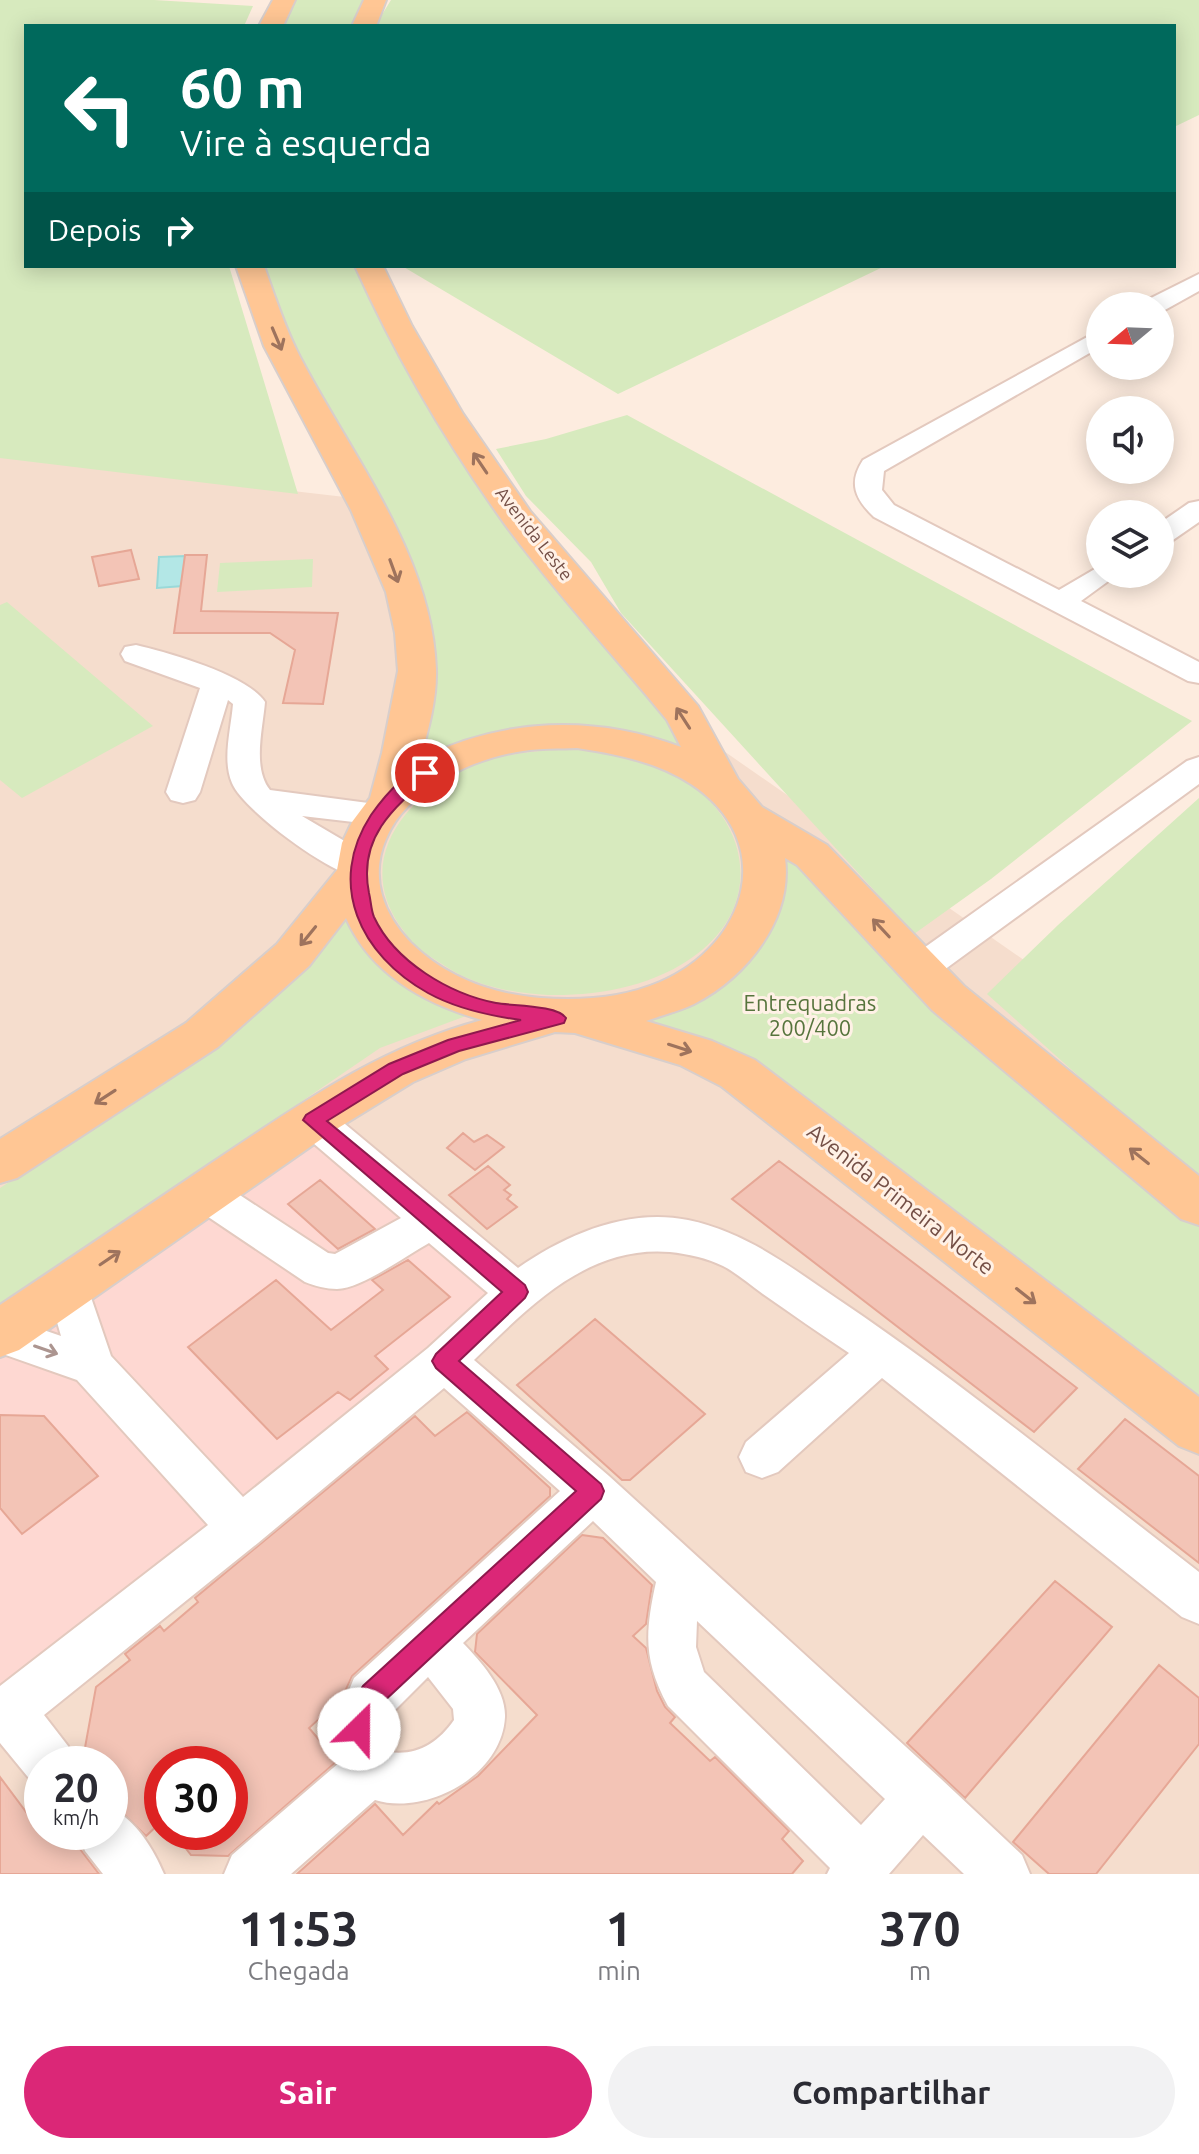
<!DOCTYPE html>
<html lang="pt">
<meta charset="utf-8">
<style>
:root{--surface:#fff;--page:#f2f2f3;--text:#2b2b33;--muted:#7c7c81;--accent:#db2777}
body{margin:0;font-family:Ubuntu,sans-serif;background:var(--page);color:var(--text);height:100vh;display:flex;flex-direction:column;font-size:30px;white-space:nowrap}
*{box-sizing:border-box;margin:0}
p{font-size:26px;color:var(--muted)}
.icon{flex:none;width:44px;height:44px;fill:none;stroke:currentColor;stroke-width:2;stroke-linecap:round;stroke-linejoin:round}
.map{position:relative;height:1874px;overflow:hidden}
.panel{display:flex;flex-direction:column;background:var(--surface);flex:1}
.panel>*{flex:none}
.banner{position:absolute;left:24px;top:24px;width:1152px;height:244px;border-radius:0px;box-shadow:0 4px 20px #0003;background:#00695c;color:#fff;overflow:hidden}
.needle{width:52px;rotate:251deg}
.controls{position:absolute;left:1086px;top:292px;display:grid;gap:16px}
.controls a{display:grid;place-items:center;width:88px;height:88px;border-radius:50%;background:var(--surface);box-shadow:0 4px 20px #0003;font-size:40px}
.speed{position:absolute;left:24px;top:1746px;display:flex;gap:16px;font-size:40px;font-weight:700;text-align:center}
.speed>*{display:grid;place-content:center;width:104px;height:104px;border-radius:50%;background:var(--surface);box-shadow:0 4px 20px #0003;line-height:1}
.speed small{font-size:20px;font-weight:400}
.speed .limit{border:12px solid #d22;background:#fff;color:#111}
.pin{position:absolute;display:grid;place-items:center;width:68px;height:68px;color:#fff;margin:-34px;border:4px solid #fff;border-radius:50%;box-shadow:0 2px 8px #0007}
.me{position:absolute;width:88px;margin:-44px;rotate:23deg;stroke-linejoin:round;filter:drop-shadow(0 0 6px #0008)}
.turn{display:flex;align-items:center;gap:28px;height:168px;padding:0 24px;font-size:36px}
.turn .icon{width:104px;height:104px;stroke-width:2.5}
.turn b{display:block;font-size:56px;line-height:68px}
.then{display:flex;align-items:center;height:76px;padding:0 24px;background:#0003;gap:16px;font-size:30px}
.eta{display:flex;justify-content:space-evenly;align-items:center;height:136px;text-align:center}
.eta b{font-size:48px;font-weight:700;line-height:56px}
.action{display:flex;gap:16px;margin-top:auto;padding:16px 24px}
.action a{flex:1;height:92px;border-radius:48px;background:var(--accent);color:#fff;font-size:32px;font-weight:700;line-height:92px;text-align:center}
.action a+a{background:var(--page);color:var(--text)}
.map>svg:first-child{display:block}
.residential{fill:#f5ddcd;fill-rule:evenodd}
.commercial{fill:#fed8d2}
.green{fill:#d7eabe}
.water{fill:#b3e7e6;stroke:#99d9d8;stroke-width:2}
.building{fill:#f3c4b6;stroke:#e6a796;stroke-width:2}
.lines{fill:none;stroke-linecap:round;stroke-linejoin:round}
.minor-casing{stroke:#e3c9be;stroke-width:4}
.major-casing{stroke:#d8cecb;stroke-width:4}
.minor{fill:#fff;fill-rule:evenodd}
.major{fill:#ffc694;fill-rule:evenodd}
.oneway{stroke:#9e735d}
.oneway2{stroke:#ac9590}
.route{fill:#db2777;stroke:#8e194d;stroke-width:2}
.labels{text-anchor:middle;stroke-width:6;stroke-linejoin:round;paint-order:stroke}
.far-street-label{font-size:18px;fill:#744f46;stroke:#fff1e6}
.park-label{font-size:22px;fill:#56743c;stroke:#fff1e6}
.street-label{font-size:22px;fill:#744f46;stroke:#fff1e6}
</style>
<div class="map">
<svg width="1199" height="1874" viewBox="0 0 1199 1874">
<rect width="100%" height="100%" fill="#fdecdf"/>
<path class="residential" d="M0,457L362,499L1199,1082V1874H0ZM42,1764H110V1832H42ZM162,1764H230V1832H162Z"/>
<path class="commercial" d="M288,1122L503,1284L429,1364L0,1697V1327Z"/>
<path class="green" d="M0,0H154L253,6L244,26H26V266H229L298,494L0,458Z
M293,0H365L355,26H282Z
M391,0H1199V115L1174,127V26H375Z
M263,266H366L444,415L710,769L537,736L394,796L399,620Z
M402,266H885L618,394Z
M627,415L1192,721L991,879L914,934L621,613L591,562L526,496L496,449L546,439Z
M313,559L312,587L217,592L220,563Z
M7,602L153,726L22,798L0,780V605Z
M567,748C602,753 635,757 667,771C745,806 770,899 697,954C655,986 599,996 548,995C513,993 474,986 445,966C435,959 423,953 415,945C409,940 405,932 400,926C356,862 401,802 461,771C493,754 531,752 567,748Z
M1199,798V1180L1178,1165L987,994L1058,925Z
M762,831L906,978L1199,1215V1420L736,1077L594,1018L739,953Z
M350,906L474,1013L380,1048L0,1307V1188L172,1076Z"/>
<path class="water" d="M185,556L183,586L157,588L159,557Z"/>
<path class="building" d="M131,550L139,579L99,586L92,557Z
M185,555H207L201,611L338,613L323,704L283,703L295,650L270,633H174Z
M463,1133L474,1142L487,1135L504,1147L475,1170L447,1148Z
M779,1161L923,1270L1077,1388L1034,1432L732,1199Z
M488,1166L510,1185L504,1190L511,1195L507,1199L517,1207L487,1229L449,1195Z
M320,1180L375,1229L338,1249L288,1204Z
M408,1260L450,1297L375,1356L388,1369L350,1400L338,1392L277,1439L188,1347L276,1280L331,1330L383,1290L372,1280Z
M595,1319L705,1414L630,1480H622L517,1385Z
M467,1412L550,1488V1496L352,1676L342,1698L309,1728L337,1761L228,1856L191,1855L173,1832H230V1764H162V1821L146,1836L110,1801V1764H82L96,1687L130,1660L125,1654L160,1626L164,1631L198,1602L195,1598L415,1416L435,1436Z
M0,1415L44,1416L98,1476L22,1534L0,1508Z
M1125,1419L1199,1476V1563L1078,1469Z
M582,1535L603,1538L652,1585L646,1624L633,1636L646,1648L657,1691L665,1707L675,1717L670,1723L710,1761L715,1757L789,1831L782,1839L803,1861L792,1874H297L375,1804L403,1835L437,1802L439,1804L478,1776L537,1715L475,1652L477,1634Z
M1055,1581L1112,1627L965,1798L907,1743Z
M1159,1665L1199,1698V1744L1096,1874H1049L1013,1842Z
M0,1777L41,1832H67L99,1874H0Z"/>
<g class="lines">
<g class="minor-casing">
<path id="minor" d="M1199,274V291L1163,311L1160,312V306H1142L1145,301Z
M1100,330V347L884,471L882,490L894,505L1059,590L1100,566V574H1118L1081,601L1199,662V683L1188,681L874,517C855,499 848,483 863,460Z
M1199,501V522L1170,542L1160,545V523L1189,503Z
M136,645C169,653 246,674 265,702C263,728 252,768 270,790L391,806L396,814L391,822L379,825L302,816L370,856L375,864L370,872C366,873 362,876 358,876C332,876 242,809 232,783C222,760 231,729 233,704L228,700L200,792L195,800L183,803L171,800L166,792L200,688L125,661L121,654L125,647Z
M1199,757V784L933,978L920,982L907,978L902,969L907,960L1187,761Z
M313,1105L327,1109L518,1268C567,1234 628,1208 688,1220C747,1232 793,1269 842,1302C965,1385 1081,1481 1199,1572V1624L1182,1617L882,1378L778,1472L762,1478L746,1472L739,1457L746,1442L849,1353C820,1334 792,1314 763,1294C750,1285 737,1273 723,1266C707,1258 688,1254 670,1252C587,1245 529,1307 474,1360L609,1476L940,1778L1022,1855L1030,1874H964L923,1835L889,1874H827L830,1868L668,1706C643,1660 645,1632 656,1582L593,1521L463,1643C481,1662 506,1689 505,1717C502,1776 426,1816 375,1800L291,1874H224L232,1855L340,1762L335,1724L354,1678L560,1491L444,1388L258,1543L44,1715L68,1746L76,1764H42V1786L32,1782L0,1743V1686L208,1525L77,1380L0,1353V1315L61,1336L47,1287L53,1274L68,1269L83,1274L111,1356L243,1497L428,1348L488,1293L429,1243C407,1255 361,1289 337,1289C326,1289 315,1286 305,1282L192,1206L186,1194L192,1182L206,1178L220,1182L328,1253L335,1254L401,1218L299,1131L293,1120L299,1109ZM697,1621L885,1799L861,1825L704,1672L696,1647ZM428,1677L453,1709L454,1720C438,1743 417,1756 389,1752L387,1718Z
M110,1808C135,1818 154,1850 164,1874H103L85,1851L78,1832H110Z"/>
</g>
<g class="major-casing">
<path id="major" d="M273,0H295L283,26H259Z
M364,0H386L376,26H352Z
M236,266H264C275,297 285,328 300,357C351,455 432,555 436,669C437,699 428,731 420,759C503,718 594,714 681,747L667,720C613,654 554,591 504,523C446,442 396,357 355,266H383L412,326L463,414L530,511L698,706L738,779L762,807L827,845L964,986L1199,1176V1225L1181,1219L932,1010L797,865L785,858C793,919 747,977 694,1004C680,1011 662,1015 646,1021L712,1041L755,1060L1199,1397V1454L1179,1446L721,1086L680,1065L575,1033L555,1032L466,1059L413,1082L330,1133L19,1350L0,1357V1305C71,1258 142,1210 213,1162C302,1103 378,1048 482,1020C425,1004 371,975 346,918L309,966L218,1047L17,1178L0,1183V1139L186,1023L277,944L337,870L342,843L352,822L370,798L382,753L398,671L395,633L386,592L351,510L264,346ZM577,748C617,754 657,762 691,784C779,842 747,945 660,982C623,998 581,1001 541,998C492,994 447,978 411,943C384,915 369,878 386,839C406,790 472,758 523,751C541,748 559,749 577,748Z"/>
</g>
<use href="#minor" class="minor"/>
<use href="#major" class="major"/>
</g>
<defs><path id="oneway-shaft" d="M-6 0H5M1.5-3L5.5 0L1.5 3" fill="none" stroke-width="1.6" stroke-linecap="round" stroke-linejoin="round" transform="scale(2)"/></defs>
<g class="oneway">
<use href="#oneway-shaft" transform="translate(277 339) rotate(67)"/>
<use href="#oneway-shaft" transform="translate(480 463) rotate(-124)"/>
<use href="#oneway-shaft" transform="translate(394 571) rotate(70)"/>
<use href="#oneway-shaft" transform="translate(683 718) rotate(-123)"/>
<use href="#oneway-shaft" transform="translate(881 928) rotate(-133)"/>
<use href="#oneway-shaft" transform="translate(308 936) rotate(129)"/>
<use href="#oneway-shaft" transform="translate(680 1048) rotate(18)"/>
<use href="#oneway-shaft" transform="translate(105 1097) rotate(147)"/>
<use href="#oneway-shaft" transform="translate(1139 1156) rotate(-141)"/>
<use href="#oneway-shaft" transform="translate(110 1258) rotate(-34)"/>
<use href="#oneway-shaft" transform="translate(1026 1296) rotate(38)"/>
</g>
<use class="oneway2" href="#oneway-shaft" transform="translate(46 1350) rotate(19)"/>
<path class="route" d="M425,767L433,773L431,776C392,808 358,839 369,893C371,901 371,910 374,917C395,962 450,994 496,1003C512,1006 558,1005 566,1018L564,1023L459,1051L403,1074L327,1121L525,1285L528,1292L525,1298L459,1361L601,1484L604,1491L601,1499L381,1704L373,1716L368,1738L359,1741L350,1738C341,1718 352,1703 363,1686L576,1491L436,1368L432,1361L436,1354L502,1292L303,1120L306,1115L389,1064L448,1040L521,1020C491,1016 455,1008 428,993C360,955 326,884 371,815C383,798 404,773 425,767Z"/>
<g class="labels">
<g class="far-street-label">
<text transform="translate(534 534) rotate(52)" y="6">Avenida Leste</text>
</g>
<g class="park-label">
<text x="810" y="1011">Entrequadras<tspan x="810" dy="25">200/400</tspan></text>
</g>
<g class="street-label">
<text transform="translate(901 1199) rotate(38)" y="8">Avenida Primeira Norte</text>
</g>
</g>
</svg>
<div class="controls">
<a><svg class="needle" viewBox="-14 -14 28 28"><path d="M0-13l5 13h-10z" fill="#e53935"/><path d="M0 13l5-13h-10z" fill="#7c7c81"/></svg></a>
<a><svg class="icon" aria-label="sound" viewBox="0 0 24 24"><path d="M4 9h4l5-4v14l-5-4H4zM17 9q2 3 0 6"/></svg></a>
<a><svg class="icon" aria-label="layers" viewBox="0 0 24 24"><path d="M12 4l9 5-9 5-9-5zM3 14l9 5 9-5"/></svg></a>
</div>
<div class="speed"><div>20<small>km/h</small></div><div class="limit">30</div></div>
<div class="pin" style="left:425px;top:773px;background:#d93025"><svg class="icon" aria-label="arrive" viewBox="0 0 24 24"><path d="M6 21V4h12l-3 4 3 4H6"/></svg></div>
<svg class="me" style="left:359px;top:1729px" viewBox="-20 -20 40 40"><circle r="19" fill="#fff"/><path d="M0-13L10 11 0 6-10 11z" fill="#db2777"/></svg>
<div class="banner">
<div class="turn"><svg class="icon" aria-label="left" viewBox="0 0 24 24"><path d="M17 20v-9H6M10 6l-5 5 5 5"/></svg><div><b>60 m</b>Vire à esquerda</div></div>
<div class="then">Depois<svg class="icon" aria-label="right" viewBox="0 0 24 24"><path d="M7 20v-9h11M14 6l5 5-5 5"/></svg></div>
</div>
</div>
<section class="panel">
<div class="eta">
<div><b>11:53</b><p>Chegada</p></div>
<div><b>1</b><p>min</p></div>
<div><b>370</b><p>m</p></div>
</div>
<div class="action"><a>Sair</a><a>Compartilhar</a></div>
</section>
